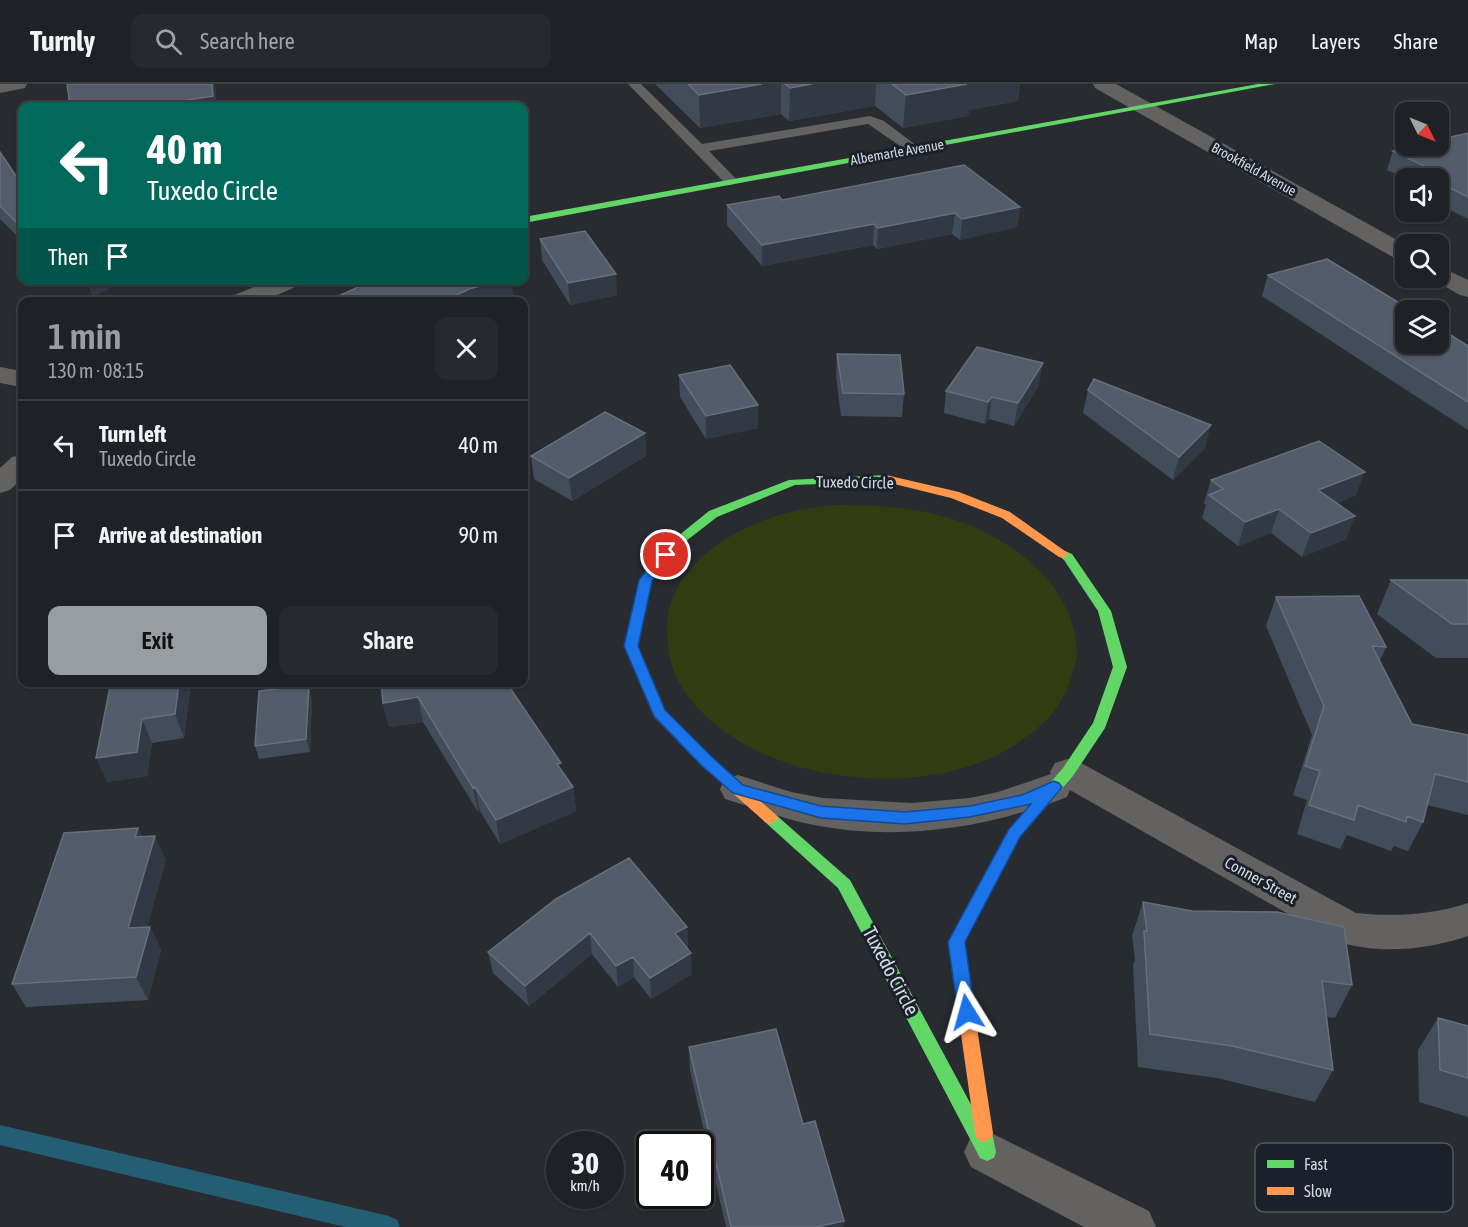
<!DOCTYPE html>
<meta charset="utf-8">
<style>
:root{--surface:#1e2125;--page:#26292d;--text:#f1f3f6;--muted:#a1a3a7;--line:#3c3e42;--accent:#989ca3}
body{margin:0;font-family:"Asap Condensed",sans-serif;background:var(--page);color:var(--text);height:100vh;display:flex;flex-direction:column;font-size:22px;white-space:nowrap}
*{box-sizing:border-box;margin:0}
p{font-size:20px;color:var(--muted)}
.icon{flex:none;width:33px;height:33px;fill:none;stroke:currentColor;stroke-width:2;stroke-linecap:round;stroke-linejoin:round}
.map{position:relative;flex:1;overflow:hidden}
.drawer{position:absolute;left:18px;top:213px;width:510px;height:390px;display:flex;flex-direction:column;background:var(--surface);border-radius:12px;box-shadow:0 2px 4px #0004,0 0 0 2px var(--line)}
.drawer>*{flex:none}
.banner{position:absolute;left:18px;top:18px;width:510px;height:183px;border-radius:12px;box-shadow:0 2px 4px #0004,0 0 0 2px var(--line);background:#00695c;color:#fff;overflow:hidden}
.needle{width:39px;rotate:133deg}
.fabs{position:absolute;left:1395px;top:18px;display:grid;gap:12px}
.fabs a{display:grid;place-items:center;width:54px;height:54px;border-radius:12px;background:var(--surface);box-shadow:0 2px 4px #0004,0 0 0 2px var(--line);font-size:30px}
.speed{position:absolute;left:546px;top:1047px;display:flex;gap:12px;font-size:30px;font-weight:700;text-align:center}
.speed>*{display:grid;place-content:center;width:78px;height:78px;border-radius:50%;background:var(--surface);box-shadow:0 2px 4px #0004,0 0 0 2px var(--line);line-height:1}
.speed small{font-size:15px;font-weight:400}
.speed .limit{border:3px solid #111;border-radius:9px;background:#fff;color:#111}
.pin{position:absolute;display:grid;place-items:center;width:51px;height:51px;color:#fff;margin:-26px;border:3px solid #fff;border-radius:50%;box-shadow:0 2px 6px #0007}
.me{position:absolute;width:66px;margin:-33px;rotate:352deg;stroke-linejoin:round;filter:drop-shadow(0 0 4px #0008)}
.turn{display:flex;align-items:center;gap:21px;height:126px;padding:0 30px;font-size:27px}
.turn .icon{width:78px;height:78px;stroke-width:2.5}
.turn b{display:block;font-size:42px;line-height:51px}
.then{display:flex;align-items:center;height:57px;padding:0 30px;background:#0003;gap:12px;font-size:22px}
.round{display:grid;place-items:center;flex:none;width:63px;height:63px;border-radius:12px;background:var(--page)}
.summary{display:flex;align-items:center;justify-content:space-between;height:102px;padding:0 30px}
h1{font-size:36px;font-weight:600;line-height:45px;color:var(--accent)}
.action{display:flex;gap:12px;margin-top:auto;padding:12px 30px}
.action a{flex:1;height:69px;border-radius:12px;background:var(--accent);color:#111;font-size:24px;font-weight:600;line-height:69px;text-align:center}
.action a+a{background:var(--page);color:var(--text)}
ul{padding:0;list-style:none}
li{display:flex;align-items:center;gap:18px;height:90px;padding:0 30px;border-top:2px solid var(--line)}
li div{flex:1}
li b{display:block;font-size:22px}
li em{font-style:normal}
header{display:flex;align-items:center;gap:36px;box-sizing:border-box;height:84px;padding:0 30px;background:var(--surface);border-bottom:2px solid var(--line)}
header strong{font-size:28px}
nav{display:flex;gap:33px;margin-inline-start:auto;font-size:21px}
.search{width:420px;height:54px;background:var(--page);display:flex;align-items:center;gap:15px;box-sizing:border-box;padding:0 21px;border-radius:12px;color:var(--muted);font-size:22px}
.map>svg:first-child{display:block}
.green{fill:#323c11}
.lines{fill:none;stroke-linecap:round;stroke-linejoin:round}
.stream{fill:#235e75;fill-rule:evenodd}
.lane{fill:#636261;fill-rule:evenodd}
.street{fill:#636261;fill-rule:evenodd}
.fast{fill:#63d668;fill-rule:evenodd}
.slow{fill:#ff974d;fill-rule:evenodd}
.wall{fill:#424d5c}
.shaded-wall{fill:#313945}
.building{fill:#525c6a;stroke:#666f7d;stroke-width:1.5}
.route{fill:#1a73e8;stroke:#114b97;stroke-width:1.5}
.labels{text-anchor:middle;stroke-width:6;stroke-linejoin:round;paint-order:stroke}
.far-street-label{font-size:14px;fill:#d5d9e0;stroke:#1a212b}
.street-label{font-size:16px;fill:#d5d9e0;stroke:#1a212b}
.near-street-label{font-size:20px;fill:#d5d9e0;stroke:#1a212b}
.key{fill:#1a212b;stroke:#525861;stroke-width:1.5}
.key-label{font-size:16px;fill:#d5d9e0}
</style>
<header>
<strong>Turnly</strong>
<div class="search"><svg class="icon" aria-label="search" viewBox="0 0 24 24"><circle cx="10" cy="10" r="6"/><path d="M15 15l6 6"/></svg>Search here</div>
<nav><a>Map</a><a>Layers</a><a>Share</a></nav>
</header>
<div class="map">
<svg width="1468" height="1143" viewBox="0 0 1468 1143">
<rect width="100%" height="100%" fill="#282c31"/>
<path class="green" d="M835,421C868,421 900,422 933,430C999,444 1078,497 1077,572C1077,577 1074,583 1073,588C1063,624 1044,642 1013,662C922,720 749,700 685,608C672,590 667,568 667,546C666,484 733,443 786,429C802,425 819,423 835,421Z"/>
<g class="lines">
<path class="stream" d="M0,1041L389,1132L397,1136L400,1143H345L0,1061Z"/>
<path class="lane" d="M628,0H641L702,60L870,32L884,37L921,65L914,69L909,68L868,40L709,67L738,97L731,101L726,100Z"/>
<path class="street" d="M0,0H27L25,4L0,9Z
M1093,0H1116L1406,161V178L1398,176L1095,4Z
M1438,182L1468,196V213L1460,211L1430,194H1438Z
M270,196H303L300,201L261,218H227L230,213Z
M0,283L22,287V303L0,299Z
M22,371V394L10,406L0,409V384L12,373Z
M1068,675L1081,679L1356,829C1395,833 1431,831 1468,819V852C1427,866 1378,871 1336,857L1070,706L1067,713C985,745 896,758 809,740C781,734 753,723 725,715L720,705L725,695L738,691L791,708L823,714L911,719L970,714L998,708L1051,690L1050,688L1055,679Z
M987,1047L1149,1127L1156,1143H1084L971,1083L964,1068L971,1053Z"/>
<path class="fast" d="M1258,0H1275L524,139V133Z
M886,391L890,393L892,395L890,397L795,401L717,433L677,464H669L667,461L709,427L789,396Z
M1063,466L1072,470L1111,527L1127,583L1105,644L1073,692L1020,753L994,803L988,805L982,803L980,799L1010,745L1063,684L1093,639L1113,583L1098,527L1064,476L1057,470Z
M770,728L775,730L850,796L982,1041L991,1043L996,1068L994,1074L987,1077L980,1074L838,804L765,738L762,734L765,730Z"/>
<path class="slow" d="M886,391L959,408L1010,428L1069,470L1063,474L1059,473L1002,434L951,414L882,397L880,395L882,393Z
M673,457L679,461L652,497L638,562L665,626L711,673L775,730L778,734L775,738L770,740L765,738L701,681L654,633L624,562L640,496L669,458Z
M988,793L994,795L996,799L964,858L993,1049L991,1055L984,1058L977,1055L975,1049L948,858L982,795Z"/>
</g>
<path class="wall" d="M655,0H1020L1018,17L969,26L968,32L903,44L875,22L789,37L781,30L700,44Z
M1468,49V135L1438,120V94L1406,95L1387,86L1393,67Z
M0,68L22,101V157L0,135Z
M782,116L1020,123L1017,143L960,156L952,150L877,165L873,161L762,182L727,141V121Z
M540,155L617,211L570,221L542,176Z
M1268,191L1468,262V346L1262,212Z
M837,270L904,310L902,333L841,332L836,292Z
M679,291L758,321V344L706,355L680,313Z
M1039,301L1014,342L989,335L985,340L944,329L946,307Z
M1088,306L1205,364L1173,396L1083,329Z
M645,349L646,372L572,417L534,395L531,372Z
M1211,396L1356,411L1337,419L1346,455L1302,473L1271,449L1238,462L1202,434L1206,421L1204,419Z
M1391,496H1468V574H1436L1377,530Z
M1276,513L1386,563L1380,577L1412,640L1468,651V731L1427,721L1423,738L1408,767L1394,762L1391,767L1347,751L1340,765L1297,750L1307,716L1293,711L1312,651L1266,542Z
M111,598H191L184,654L152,659L147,692L107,698Z
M381,598L512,607L562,687L573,703L576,727L500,760L480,727L478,728L423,638L389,643L383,619Z
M312,614L310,668L259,675L255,662Z
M138,744L142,753L166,776L147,843H150L161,866L148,916L26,923L12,900Z
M556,815L687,843L688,863L687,864L692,890L651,915L634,893L618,903L592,870L529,922L493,889L488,868Z
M1143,818L1352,901L1335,934L1327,933L1333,986L1315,1018L1217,994L1138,983L1133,881L1135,875L1132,852Z
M1438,934L1468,942V1033L1419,1018L1418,966Z
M689,963L803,1040L844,1137L843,1143H726L690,986Z"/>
<path class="shaded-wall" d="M212,0H215L217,22H149Z
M762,0H781V30L700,44L699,11Z
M812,0H876L875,22L789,37L790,4Z
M965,0H1020L1018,17L969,26L968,32L903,44L906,11Z
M1020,123L1017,143L960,156L962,135Z
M955,129L952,150L877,165L878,144Z
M874,140L873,161L762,182V161Z
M616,190L617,211L570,221L568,199Z
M87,196H129L92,213Z
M501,196H511L514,215L505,218H442L469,205Z
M1043,279L1039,301L1014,342L1018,319Z
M992,313L989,335L985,340L988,318Z
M758,321V344L706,355V332Z
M1211,341L1205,364L1173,396L1179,373Z
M645,349L646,372L572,417L569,394Z
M1365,388L1356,411L1310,429L1318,406Z
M1279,425L1271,449L1238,462L1245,438Z
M1355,432L1346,455L1302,473L1311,449Z
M179,598H191L184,654L175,630Z
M309,601L312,614L310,668L306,655Z
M418,613L423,638L389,643L383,619Z
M142,635L152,659L147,692L107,698L96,674Z
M475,703L480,727L478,728L473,704Z
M573,703L576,727L500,760L496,736Z
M138,744L149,768L135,753Z
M155,752L166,776L140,868L128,844Z
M150,843L161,866L148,916L136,893Z
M687,843L688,863L676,870L675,849Z
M590,849L592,870L529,922L525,902Z
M691,869L692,890L651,915L650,894Z
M633,873L634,893L618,903L616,882Z
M844,1137L843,1143H816Z"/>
<path class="building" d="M67,0H212L213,12L149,22H70Z
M688,0H762L699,11Z
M785,0H812L790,4Z
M892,0H967L906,11Z
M1468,49V113L1438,98V94H1433L1425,91L1437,88L1393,67L1417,62H1438V56Z
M0,68L22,101V144L0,122Z
M964,81L1020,123L962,135L955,129L878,144L874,140L762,161L727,121L779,112L782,116Z
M585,147L616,190L568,199L540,155Z
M1327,175L1411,226H1406V260H1438V243L1468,262V318L1268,191Z
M373,196H501L469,205L442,218H326Z
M977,263L1043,279L1018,319L992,313L988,318L946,307Z
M837,270L900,271L904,310L843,309Z
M730,281L758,321L706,332L679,291Z
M1094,295L1211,341L1179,373L1088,306Z
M605,328L645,349L569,394L531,372Z
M1319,357L1365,388L1318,406L1355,432L1311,449L1279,425L1245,438L1209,411L1223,405L1211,396Z
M1391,496H1468V540H1452Z
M1359,512L1386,563L1372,562L1412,640L1468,651V698L1435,690L1423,738L1407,732L1406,738L1358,721L1354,736L1309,721L1320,687L1305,682L1324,622L1276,513Z
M111,598H179L175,630L142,635L137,668L96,674Z
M381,598H510L512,607L561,679L557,680L573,703L496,736L475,703L473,704L418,613L383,619Z
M309,601L306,655L255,662L259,607Z
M138,744L135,753L155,752L128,844L150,843L136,893L12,900L64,749Z
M629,774L687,843L675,849L691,869L650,894L633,873L616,882L590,849L525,902L488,868L556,815Z
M1143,818L1192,827L1277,828L1344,843L1352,901L1322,897L1333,986L1232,962L1150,950L1144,847H1147Z
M1438,934L1468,942V994L1440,986Z
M776,945L803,1040L815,1037L844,1137L816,1143H731L689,963Z"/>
<path class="route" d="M666,467L672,471L652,497L638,562L665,626L712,673L743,701L821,722L905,728L970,722L1022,711L1054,697L1059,699L1062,703L1059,707L1020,753L965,858L975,928L973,933L967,935L960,933L958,928L948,858L1009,745L1031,720L970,733L905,740L821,734L733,709L701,681L654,632L624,562L639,496L661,468Z"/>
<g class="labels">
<g class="far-street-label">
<text transform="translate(897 68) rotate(-10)" y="5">Albemarle Avenue</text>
<text transform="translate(1254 85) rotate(29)" y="5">Brookfield Avenue</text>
</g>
<g class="street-label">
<text transform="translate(855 398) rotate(1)" y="6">Tuxedo Circle</text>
<text transform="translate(1261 796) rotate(29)" y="6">Conner Street</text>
</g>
<g class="near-street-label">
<text transform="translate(891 887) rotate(62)" y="7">Tuxedo Circle</text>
</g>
</g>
<rect x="1255" y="1059" width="198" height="69" rx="9" class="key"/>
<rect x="1267" y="1076" width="27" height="8" fill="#63d668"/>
<rect x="1267" y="1103" width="27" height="8" fill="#ff974d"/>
<g class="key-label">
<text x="1304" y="1086">Fast</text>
<text x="1304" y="1113">Slow</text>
</g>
</svg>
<div class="fabs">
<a><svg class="needle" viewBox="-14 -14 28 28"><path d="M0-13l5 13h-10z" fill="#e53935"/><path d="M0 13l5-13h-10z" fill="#a1a3a7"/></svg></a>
<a><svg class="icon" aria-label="sound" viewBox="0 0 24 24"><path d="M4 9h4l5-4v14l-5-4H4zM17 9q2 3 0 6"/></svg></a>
<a><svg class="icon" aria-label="search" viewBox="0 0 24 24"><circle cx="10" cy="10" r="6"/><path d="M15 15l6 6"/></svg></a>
<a><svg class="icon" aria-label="layers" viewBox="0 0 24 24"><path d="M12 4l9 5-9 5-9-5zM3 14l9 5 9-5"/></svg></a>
</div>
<div class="speed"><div>30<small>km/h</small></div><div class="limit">40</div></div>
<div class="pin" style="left:666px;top:471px;background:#d93025"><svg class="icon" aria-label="arrive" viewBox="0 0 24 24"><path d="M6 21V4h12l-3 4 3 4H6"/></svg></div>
<svg class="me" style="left:967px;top:928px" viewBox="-20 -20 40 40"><path d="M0-17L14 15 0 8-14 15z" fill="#1a73e8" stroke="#fff" stroke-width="4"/></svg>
<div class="banner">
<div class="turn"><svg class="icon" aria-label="left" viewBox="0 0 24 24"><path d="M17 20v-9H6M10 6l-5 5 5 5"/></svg><div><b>40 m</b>Tuxedo Circle</div></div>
<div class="then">Then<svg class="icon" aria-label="arrive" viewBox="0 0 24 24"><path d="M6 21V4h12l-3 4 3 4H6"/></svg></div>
</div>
<section class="drawer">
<div class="summary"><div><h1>1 min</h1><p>130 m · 08:15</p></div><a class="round"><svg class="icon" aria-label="close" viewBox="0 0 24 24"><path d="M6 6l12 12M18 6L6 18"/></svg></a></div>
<ul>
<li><svg class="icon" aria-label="left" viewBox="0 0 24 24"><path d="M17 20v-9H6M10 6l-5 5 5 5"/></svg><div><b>Turn left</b><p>Tuxedo Circle</p></div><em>40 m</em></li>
<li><svg class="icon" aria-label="arrive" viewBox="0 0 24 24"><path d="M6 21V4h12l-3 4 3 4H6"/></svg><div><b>Arrive at destination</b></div><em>90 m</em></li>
</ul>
<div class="action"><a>Exit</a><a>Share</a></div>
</section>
</div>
